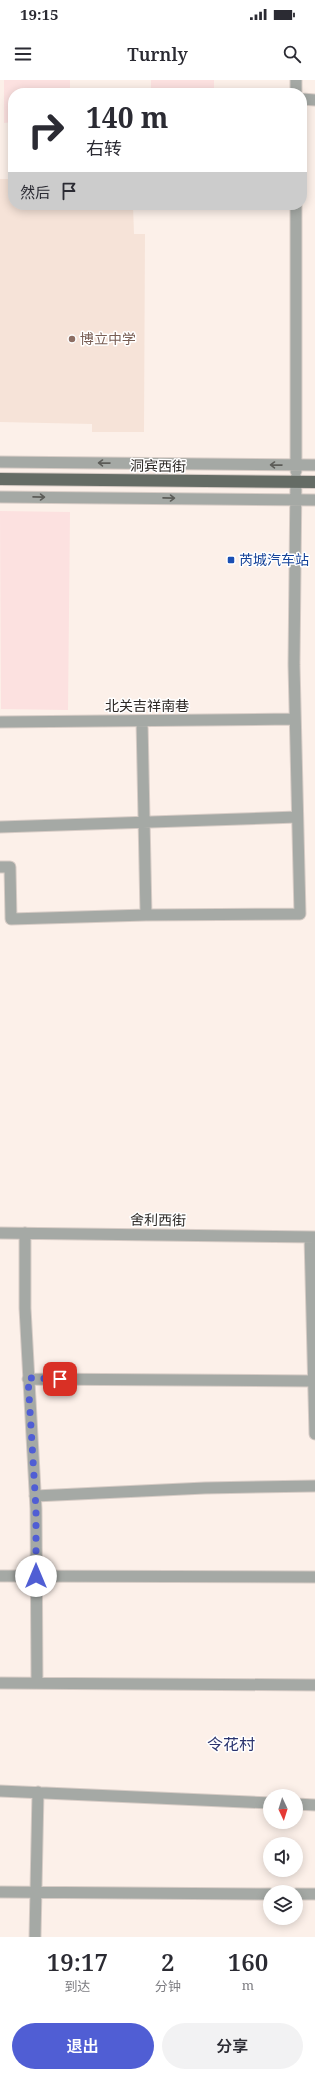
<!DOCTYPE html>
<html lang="zh">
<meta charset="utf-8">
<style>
:root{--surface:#fff;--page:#f2f2f3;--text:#2b2b33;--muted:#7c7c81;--accent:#505ed4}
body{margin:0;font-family:"Noto Serif","Noto Sans SC",serif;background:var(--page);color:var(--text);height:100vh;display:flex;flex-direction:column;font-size:15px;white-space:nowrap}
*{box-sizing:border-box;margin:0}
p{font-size:13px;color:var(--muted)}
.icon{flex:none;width:22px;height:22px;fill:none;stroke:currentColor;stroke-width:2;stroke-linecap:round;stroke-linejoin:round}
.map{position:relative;height:1857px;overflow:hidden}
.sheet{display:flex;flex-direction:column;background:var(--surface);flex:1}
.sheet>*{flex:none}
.guide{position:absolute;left:8px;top:8px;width:299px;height:122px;border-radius:16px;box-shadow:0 2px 10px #0003;background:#fff;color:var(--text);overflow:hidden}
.needle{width:26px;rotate:176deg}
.fabs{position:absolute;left:263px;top:1709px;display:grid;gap:8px}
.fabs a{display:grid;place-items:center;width:40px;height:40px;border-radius:50%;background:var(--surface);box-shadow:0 2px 10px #0003;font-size:20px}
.pin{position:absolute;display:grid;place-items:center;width:34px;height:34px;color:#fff;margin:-17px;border-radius:8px;box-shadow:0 2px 6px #0006}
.me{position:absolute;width:44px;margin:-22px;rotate:0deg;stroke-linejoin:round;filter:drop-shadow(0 0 3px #0008)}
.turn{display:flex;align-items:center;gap:14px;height:84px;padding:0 12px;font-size:18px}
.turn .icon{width:52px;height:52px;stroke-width:2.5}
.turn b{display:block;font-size:28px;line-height:34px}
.then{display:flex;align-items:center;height:38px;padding:0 12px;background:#0003;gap:8px;font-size:15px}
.eta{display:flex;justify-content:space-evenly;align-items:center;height:68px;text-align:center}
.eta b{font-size:24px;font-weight:600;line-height:28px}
.cta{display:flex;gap:8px;margin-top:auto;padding:8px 12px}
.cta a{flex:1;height:46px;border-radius:24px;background:var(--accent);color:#fff;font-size:16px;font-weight:600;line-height:46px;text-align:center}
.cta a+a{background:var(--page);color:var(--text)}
.status{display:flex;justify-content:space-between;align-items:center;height:28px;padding:0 20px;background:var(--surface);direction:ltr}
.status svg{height:11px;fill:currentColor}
header{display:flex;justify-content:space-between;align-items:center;height:52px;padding:0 12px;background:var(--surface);font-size:18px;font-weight:600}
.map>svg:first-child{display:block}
.commercial{fill:#fce1e0}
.built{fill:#f6e3d8}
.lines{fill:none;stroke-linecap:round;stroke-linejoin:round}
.minor-casing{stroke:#d7ccc6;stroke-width:13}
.major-casing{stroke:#d7ccc6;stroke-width:14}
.minor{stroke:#a5a9a5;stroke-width:11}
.major{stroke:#656c65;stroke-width:12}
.oneway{stroke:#5c5c58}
.route{stroke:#505ed4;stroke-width:7;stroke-dasharray:0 12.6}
.education-dot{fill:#8d6e63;stroke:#fff;stroke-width:1.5}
.transit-dot{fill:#1a4fb4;stroke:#fff;stroke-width:1.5}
.labels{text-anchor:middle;stroke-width:3;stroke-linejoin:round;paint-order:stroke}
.education-label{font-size:14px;fill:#785e54;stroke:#fff;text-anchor:start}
.street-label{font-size:14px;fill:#2c2825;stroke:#fff}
.transit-label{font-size:14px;fill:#164399;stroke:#fff;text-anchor:start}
.quarter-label{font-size:16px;fill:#2c356f;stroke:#fff}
</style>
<div class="status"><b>19:15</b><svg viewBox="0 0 49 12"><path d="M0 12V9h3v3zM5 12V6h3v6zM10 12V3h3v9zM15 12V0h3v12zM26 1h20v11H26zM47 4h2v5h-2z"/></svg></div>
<header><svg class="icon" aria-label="menu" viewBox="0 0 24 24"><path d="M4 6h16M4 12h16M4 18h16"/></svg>Turnly<svg class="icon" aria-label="search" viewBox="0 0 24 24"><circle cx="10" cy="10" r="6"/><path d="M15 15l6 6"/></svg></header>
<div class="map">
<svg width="315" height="1857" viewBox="0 0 315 1857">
<rect width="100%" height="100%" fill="#fcf0e9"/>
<path class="commercial" d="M4,0H70V13H13V42L4,43Z
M151,0H214V13H151Z
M0,431L70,432L68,630L1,629Z"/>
<path class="built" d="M0,99H13V125H133L134,154H145L144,352H92V344L0,342Z"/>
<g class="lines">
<g class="minor-casing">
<path id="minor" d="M296,13V0
M302,19L315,20
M0,382L315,385
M296,391V125
M0,417L315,420
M142,641L146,835
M0,642L295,639
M0,747L297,737
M0,787H10L11,839L146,835L300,834L294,585L296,398
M0,1153L315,1157
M25,1153V1228L36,1429L37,1603
M310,1157L315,1354
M28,1299L314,1301
M35,1416L205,1408L315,1406
M0,1496L315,1497
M0,1603L315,1605
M0,1711L270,1723
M296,1724L315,1725
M0,1812L270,1814
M296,1814H315
M35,1857L38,1712"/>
</g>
<g class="major-casing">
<path id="major" d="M0,399L315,402"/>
</g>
<use href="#minor" class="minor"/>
<use href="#major" class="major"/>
</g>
<defs><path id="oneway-shaft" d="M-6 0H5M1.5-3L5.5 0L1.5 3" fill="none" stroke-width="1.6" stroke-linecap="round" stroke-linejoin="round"/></defs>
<g class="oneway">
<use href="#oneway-shaft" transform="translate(104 383) rotate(-179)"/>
<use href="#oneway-shaft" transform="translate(276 385) rotate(-179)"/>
<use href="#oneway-shaft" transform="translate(39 417) rotate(1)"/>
<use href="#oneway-shaft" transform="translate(169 418) rotate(1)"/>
</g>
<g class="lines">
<path class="route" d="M36,1496V1429L28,1298L60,1299"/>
</g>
<circle class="education-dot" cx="72" cy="259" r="4"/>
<rect class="transit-dot" x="227" y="476" width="8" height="8" rx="2"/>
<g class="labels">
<g class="education-label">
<text x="80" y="264">博立中学</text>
</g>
<g class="street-label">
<text transform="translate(158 386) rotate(1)" y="5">洞宾西街</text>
<text x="147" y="631">北关吉祥南巷</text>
<text transform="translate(158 1140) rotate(1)" y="5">舍利西街</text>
</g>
<g class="transit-label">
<text x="239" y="485">芮城汽车站</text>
</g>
<g class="quarter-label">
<text x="231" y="1670">令花村</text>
</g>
</g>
</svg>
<div class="fabs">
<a><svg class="needle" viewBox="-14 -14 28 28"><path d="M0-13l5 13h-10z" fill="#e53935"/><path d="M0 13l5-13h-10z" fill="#7c7c81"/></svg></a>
<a><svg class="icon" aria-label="sound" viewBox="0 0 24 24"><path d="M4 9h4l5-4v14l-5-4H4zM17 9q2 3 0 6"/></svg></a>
<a><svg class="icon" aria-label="layers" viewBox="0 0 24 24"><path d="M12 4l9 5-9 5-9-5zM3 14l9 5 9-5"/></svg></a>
</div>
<div class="pin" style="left:60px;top:1299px;background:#d93025"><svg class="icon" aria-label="arrive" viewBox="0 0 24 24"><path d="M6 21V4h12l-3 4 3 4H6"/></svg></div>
<svg class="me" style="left:36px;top:1496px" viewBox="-20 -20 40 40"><circle r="19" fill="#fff"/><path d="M0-13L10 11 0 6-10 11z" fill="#505ed4"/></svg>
<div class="guide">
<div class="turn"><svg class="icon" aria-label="right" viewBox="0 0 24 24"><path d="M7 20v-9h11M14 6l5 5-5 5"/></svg><div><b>140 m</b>右转</div></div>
<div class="then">然后<svg class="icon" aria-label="arrive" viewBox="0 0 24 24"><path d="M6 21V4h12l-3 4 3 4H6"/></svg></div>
</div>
</div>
<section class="sheet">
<div class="eta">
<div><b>19:17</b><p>到达</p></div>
<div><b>2</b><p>分钟</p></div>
<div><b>160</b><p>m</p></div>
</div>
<div class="cta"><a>退出</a><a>分享</a></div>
</section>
